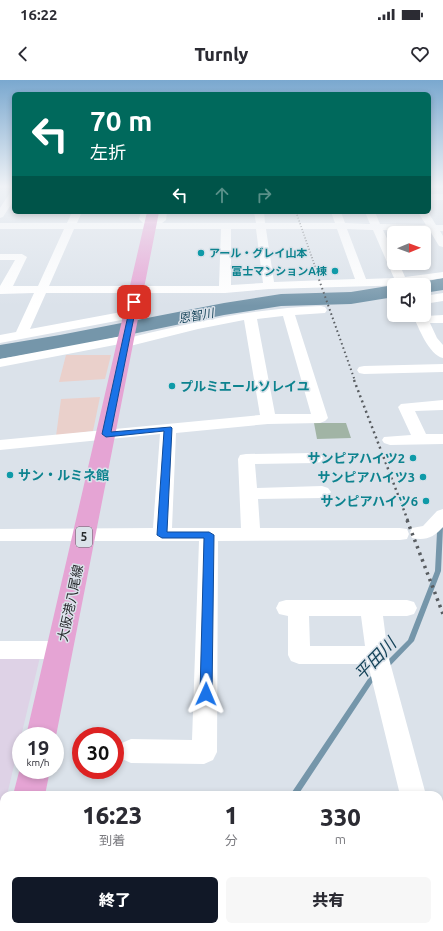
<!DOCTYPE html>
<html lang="ja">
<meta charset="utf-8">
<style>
:root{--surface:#fff;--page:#f7f7f7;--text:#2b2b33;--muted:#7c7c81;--accent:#111827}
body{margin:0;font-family:Ubuntu,"Noto Sans JP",sans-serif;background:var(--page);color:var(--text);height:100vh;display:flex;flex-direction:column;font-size:15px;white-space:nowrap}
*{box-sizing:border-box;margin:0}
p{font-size:13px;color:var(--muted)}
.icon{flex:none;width:22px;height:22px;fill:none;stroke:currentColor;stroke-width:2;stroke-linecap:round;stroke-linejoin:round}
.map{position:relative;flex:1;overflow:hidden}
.drawer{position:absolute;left:0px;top:711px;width:443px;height:140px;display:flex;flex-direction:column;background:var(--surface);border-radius:12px 12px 0 0;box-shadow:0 2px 6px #0003}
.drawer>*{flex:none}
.hud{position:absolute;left:12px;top:12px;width:419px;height:122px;border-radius:6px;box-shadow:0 2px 6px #0003;background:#00695c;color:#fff;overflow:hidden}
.needle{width:26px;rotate:89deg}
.tools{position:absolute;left:387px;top:146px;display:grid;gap:8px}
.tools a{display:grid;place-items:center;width:44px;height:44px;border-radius:6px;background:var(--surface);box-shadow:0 2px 6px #0003;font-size:20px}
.speed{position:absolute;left:12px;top:647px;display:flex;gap:8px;font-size:20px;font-weight:700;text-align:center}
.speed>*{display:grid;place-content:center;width:52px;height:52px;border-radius:50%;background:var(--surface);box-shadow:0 2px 6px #0003;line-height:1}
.speed small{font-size:10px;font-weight:400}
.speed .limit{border:6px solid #d22;background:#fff;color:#111}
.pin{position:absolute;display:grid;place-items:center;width:34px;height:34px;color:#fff;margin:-17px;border-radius:8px;box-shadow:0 2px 6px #0006}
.me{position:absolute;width:44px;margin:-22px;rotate:1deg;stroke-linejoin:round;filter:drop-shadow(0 0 3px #0008)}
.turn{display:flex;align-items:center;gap:14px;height:84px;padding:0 12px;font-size:18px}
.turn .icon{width:52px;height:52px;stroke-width:2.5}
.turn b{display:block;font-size:28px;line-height:34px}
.lanes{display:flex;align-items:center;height:38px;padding:0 12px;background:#0003;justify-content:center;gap:20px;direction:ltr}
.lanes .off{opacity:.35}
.eta{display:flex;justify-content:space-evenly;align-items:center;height:68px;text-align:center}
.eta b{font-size:24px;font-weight:800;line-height:28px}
.primary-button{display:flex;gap:8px;margin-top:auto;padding:8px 12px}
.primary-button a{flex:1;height:46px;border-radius:6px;background:var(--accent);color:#fff;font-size:16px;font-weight:800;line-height:46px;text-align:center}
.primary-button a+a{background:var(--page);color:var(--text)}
.status{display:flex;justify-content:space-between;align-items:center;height:28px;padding:0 20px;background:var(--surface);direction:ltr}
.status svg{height:11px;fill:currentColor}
header{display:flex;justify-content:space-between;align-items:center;height:52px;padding:0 12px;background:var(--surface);font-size:18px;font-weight:800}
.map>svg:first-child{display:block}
.commercial{fill:#ead0cb}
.industrial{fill:#ded2e6}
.green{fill:#a1b4a5}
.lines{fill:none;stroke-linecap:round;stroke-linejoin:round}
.stream{fill:#7596aa;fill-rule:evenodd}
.river{fill:#7596aa;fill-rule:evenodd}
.street{fill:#fff;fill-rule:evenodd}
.primary{fill:#e5a4d4;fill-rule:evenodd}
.rail-far3{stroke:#585c60;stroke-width:1.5;stroke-dasharray:1 2;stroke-linecap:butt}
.rail-far2{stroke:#585c60;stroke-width:2;stroke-dasharray:1.5 3;stroke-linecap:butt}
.rail-far1{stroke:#585c60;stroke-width:2.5;stroke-dasharray:2 3.5;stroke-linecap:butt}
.rail{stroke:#585c60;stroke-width:3.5;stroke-dasharray:2.5 4.5;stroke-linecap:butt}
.route{fill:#1a73e8;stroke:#114b97}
.culture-dot{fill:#0f9aa8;stroke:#dbe2ea;stroke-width:1.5}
.labels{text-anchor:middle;stroke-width:3;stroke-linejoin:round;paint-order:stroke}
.far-culture-label{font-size:11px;font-weight:bold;fill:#0d838f;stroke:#dbe2ea;text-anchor:start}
.far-water-label{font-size:12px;font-style:italic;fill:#154359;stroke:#dbe2ea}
.shield{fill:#dbe2ea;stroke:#5d6065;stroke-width:1}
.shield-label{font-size:12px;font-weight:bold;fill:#27292c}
.culture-label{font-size:13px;font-weight:bold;fill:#0d838f;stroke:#dbe2ea;text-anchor:end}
.street-label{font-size:13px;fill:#27292c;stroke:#dbe2ea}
.near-water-label{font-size:17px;font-style:italic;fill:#154359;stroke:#dbe2ea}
</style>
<div class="status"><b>16:22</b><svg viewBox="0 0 49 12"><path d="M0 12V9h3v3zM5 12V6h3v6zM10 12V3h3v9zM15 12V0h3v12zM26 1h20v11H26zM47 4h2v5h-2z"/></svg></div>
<header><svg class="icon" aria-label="back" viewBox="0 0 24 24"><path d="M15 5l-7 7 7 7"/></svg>Turnly<svg class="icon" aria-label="heart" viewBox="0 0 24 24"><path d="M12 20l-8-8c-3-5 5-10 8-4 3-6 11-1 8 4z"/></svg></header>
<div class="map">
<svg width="443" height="851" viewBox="0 0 443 851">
<rect width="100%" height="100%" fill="#dbe2ea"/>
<path class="commercial" d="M66,275H111L105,299L59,302Z
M100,317L93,351L56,356L61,319Z"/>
<path class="industrial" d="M0,576L40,577L7,715H4V725L2,735H0Z"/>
<path class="green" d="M314,343H346L351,358L317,359Z"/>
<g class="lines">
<path class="stream" d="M15,268H17L18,269L17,278L15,279L13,278Z
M443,447L441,491L414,561L388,588L386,589L384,588L383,586L384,584L408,560L435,491L437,452L441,448Z
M376,592L378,593L379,595L372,603L298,715H290L368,599L374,593Z
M87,847H95L94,851H86Z"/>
<path class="river" d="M443,198V210L424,213V205H416L417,203Z
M394,205V217L351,224L281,226L224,235L60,269L0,279V265L60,255L224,223L281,214L351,212Z"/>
<path class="street" d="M14,110V120L3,137L0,138V128L11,111Z
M429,114H443V120H429Z
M72,132H82L77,143H143L139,139L141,132H151L149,138L152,140L156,138L157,132H167L166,140L162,143H256L254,132H264L265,143H335L331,132H341L345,143L370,144L365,132H375L380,144L426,145L418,132H428L436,145H443V151H440L443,156V167L439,166L430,151L383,150L394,173V183H399L405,197L443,192V198L408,203L409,205L269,209L225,213H46L30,249L132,230L136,231L138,234L136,237L132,238L0,263V255L16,252L34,213L0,214V206L15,180H0V174H22L27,177L13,206H38L64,149H0V143H67ZM74,149H221L219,206H49ZM231,149H256L263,203L231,205ZM266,149H337L355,199L274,202ZM347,149L373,150L394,198L366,199Z
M443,213V221L424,224V216Z
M321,226L325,227L327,230L325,233L295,235L328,338L325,341L320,343L268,344L176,353L172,448H241L238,379L240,375L246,374L315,373L321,374L323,378L321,382L315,383L255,384L257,408L322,406L328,408L331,412L328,416L322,418L258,419L260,448H400L407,449L409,454L407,459L400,460L218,461L217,672L213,680L204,684L131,683L122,679L118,671L122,663L131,659L192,660L199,461H0V449L153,448L160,354L0,370V360L260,335L244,240L198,249L126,267L120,264L0,287V279L127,255L132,257C195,242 257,228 321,226ZM283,236L311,334H275L257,239Z
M424,233L426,236L443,235V243H430L437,258L443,265V278C429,275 418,247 413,235H424Z
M443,284V292L364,294L359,293L357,290L359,287L364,286Z
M443,320V330L415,331L426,354H443V364L390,365L384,363L382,360L384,357L411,355L398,327L401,324Z
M443,429V447C434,457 426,461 412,458L410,453L412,448L423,446L437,431Z
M286,520H407L414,522L417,528L414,534L407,536H383L388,575L426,715H400L368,584H299L291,581L288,575V536L279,534L276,528L279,522ZM309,536H361L365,566H310Z
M0,561H60L68,564L71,570L68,576L60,579H0Z
M0,730H4V756H0Z
M439,794L443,796V838L439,836Z
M118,847H148V851H118Z
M251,847H281V851H251Z"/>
<path class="primary" d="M147,132H159L56,656L55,658V656H26Z
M21,684V690H50L45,715H13Z
M4,813V847H19L18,851H0V814Z"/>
<path class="rail-far3" d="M296,132L317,192"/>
<path class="rail-far2" d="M316,191L355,301"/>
<path class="rail-far1" d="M354,300L408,441"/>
<path class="rail" d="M407,440L443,534"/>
</g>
<linearGradient id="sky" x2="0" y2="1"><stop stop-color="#7aa8cf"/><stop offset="0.47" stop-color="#eff2f6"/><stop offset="1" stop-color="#eff2f6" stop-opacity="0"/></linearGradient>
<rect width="443" height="226" fill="url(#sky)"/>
<path class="route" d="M134,220L137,222L111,352L171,347L172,348L167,452H209L214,455L212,614L210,618L206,619L202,618L200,614L204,458H162L157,455L164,351L106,357L102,354L131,222Z"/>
<g class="culture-dot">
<circle cx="201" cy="173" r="4"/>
<circle cx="335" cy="191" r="4"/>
<circle cx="172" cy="306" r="4"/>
<circle cx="413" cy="378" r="4"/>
<circle cx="10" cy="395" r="4"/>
<circle cx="423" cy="397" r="4"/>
<circle cx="426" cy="421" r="4"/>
</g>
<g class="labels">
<g class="far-culture-label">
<text x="209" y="177">アール・グレイ山本</text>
<text x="327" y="195" text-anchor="end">富士マンションA棟</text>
</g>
<g class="far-water-label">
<text transform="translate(196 236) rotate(-10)" y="4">恩智川</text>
</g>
<rect class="shield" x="76" y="447" width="16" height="20" rx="3"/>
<g class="shield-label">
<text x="84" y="461">5</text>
</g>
<g class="culture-label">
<text x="180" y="311" text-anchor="start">プルミエールソレイユ</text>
<text x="405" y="383">サンピアハイツ2</text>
<text x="18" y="400" text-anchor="start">サン・ルミネ館</text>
<text x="415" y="402">サンピアハイツ3</text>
<text x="418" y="426">サンピアハイツ6</text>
</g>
<g class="street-label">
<text transform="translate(70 523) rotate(-78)" y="5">大阪港八尾線</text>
</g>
<g class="near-water-label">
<text transform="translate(375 579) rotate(-46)" y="6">平田川</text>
</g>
</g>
</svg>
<div class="tools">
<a><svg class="needle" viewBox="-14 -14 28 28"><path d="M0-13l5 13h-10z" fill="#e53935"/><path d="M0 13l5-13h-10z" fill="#7c7c81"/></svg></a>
<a><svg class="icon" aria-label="sound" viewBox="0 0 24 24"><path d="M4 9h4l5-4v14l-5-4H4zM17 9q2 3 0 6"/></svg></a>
</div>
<div class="speed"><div>19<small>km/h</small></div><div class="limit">30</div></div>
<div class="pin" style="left:134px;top:222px;background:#d93025"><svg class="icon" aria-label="arrive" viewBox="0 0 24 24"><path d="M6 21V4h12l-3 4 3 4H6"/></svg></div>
<svg class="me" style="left:206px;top:614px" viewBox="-20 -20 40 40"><path d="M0-17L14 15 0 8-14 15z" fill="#1a73e8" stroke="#fff" stroke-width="4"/></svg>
<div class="hud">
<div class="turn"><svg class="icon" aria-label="left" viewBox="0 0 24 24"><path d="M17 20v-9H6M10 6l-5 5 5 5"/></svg><div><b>70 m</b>左折</div></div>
<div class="lanes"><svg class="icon" aria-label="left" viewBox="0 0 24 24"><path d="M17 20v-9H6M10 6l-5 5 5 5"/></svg><svg class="icon off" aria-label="ahead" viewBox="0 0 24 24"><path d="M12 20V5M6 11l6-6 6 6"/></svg><svg class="icon off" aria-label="right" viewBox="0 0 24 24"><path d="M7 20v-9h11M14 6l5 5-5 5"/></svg></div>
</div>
<section class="drawer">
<div class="eta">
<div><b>16:23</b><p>到着</p></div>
<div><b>1</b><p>分</p></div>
<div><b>330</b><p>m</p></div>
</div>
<div class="primary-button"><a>終了</a><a>共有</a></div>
</section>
</div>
